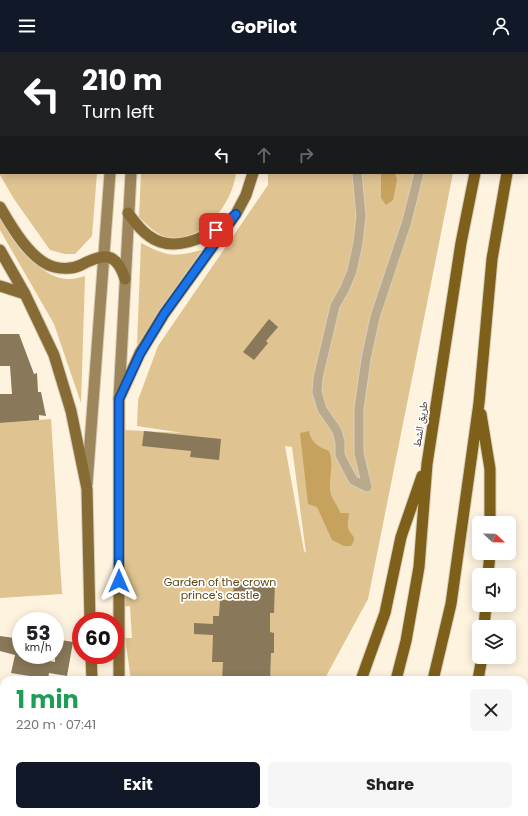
<!DOCTYPE html>
<meta charset="utf-8">
<style>
:root{--surface:#fff;--page:#f6f6f6;--text:#202124;--muted:#757577;--accent:#111827}
body{margin:0;font-family:Poppins,"Noto Naskh Arabic",sans-serif;background:var(--page);color:var(--text);height:100vh;display:flex;flex-direction:column;font-size:15px;white-space:nowrap}
*{box-sizing:border-box;margin:0}
p{font-size:13px;color:var(--muted)}
.icon{flex:none;width:22px;height:22px;fill:none;stroke:currentColor;stroke-width:2;stroke-linecap:round;stroke-linejoin:round}
.map{position:relative;flex:1;overflow:hidden}
.drawer{position:absolute;left:0px;top:624px;width:528px;height:140px;display:flex;flex-direction:column;background:var(--surface);border-radius:12px 12px 0 0;box-shadow:0 2px 10px #0003}
.drawer>*{flex:none}
.hud{position:absolute;left:0px;top:0px;width:528px;height:122px;box-shadow:0 2px 10px #0003;background:#202124;color:#fff;overflow:hidden}
.needle{width:26px;rotate:112deg}
.controls{position:absolute;left:472px;top:464px;display:grid;gap:8px}
.controls a{display:grid;place-items:center;width:44px;height:44px;border-radius:6px;background:var(--surface);box-shadow:0 2px 10px #0003;font-size:20px}
.speed{position:absolute;left:12px;top:560px;display:flex;gap:8px;font-size:20px;font-weight:700;text-align:center}
.speed>*{display:grid;place-content:center;width:52px;height:52px;border-radius:50%;background:var(--surface);box-shadow:0 2px 10px #0003;line-height:1}
.speed small{font-size:10px;font-weight:400}
.speed .limit{border:6px solid #d22;background:#fff;color:#111}
.pin{position:absolute;display:grid;place-items:center;width:34px;height:34px;color:#fff;margin:-17px;border-radius:8px;box-shadow:0 2px 6px #0006}
.me{position:absolute;width:44px;margin:-22px;rotate:0deg;stroke-linejoin:round;filter:drop-shadow(0 0 3px #0008)}
.turn{display:flex;align-items:center;gap:14px;height:84px;padding:0 16px;font-size:18px}
.turn .icon{width:52px;height:52px;stroke-width:2.5}
.turn b{display:block;font-size:28px;line-height:34px}
.lanes{display:flex;align-items:center;height:38px;padding:0 16px;background:#0003;justify-content:center;gap:20px;direction:ltr}
.lanes .off{opacity:.35}
.round{display:grid;place-items:center;flex:none;width:42px;height:42px;border-radius:6px;background:var(--page)}
.head{display:flex;align-items:center;justify-content:space-between;height:68px;padding:0 16px}
h1{font-size:24px;font-weight:700;line-height:30px;color:#1e9e55}
.action{display:flex;gap:8px;margin-top:auto;padding:8px 16px}
.action a{flex:1;height:46px;border-radius:6px;background:var(--accent);color:#fff;font-size:16px;font-weight:700;line-height:46px;text-align:center}
.action a+a{background:var(--page);color:var(--text)}
header{display:flex;justify-content:space-between;align-items:center;height:52px;padding:0 16px;background:var(--accent);color:#fff;font-size:18px;font-weight:700}
.map>svg:first-child{display:block}
.green{fill:#dfc391;fill-rule:evenodd}
.water{fill:#c6a25e}
.building{fill:#89785a}
.lines{fill:none;stroke-linecap:round;stroke-linejoin:round}
.pedestrian-casing{stroke:#d9cfbc;stroke-width:11}
.secondary-casing{stroke:#d9cfbc;stroke-width:13}
.primary-casing{stroke:#d9cfbc;stroke-width:13}
.trunk-casing{stroke:#d9cfbc;stroke-width:13}
.pedestrian{stroke:#baaa8d;stroke-width:9}
.secondary{stroke:#9d865b;stroke-width:11}
.primary{stroke:#876b34;stroke-width:11}
.trunk{stroke:#7e601a;stroke-width:11}
.route-casing{stroke:#114b97;stroke-width:10}
.route{stroke:#1a73e8;stroke-width:7}
.labels{text-anchor:middle;stroke-width:3.5;stroke-linejoin:round;paint-order:stroke}
.street-label{font-size:11px;fill:#332c1f;stroke:#fff}
.park-label{font-size:11px;fill:#5f4610;stroke:#fff}
</style>
<header><svg class="icon" aria-label="menu" viewBox="0 0 24 24"><path d="M4 6h16M4 12h16M4 18h16"/></svg>GoPilot<svg class="icon" aria-label="person" viewBox="0 0 24 24"><circle cx="12" cy="8" r="4"/><path d="M4 21q1-7 8-7t8 7"/></svg></header>
<div class="map">
<svg width="528" height="764" viewBox="0 0 528 764">
<rect width="100%" height="100%" fill="#fef3df"/>
<path class="green" d="M206,0H478L477,1Z
M1,73V121H97L92,184L75,202H65L50,198L14,147L0,123Z
M141,121H236C233,147 211,179 184,185C180,186 176,188 172,187C158,184 149,175 139,165Z
M268,121H453L368,547L324,628H131L125,586H132L130,554L122,555L125,378L183,381L137,374L138,348L158,294L268,133ZM285,394L292,395L306,501L304,499Z
M0,166C16,187 40,229 70,227C75,227 80,225 85,224L81,351L54,272L0,178Z
M141,191C168,205 173,205 202,198L137,293Z
M51,367L62,542L0,546V371Z"/>
<path class="water" d="M381,121H395L397,128L393,148L386,153L381,146Z
M309,379C311,391 319,395 329,399C334,412 329,424 330,438C331,448 338,452 340,461H349C349,465 347,472 348,476C351,485 358,483 351,494H344L332,488L317,455L308,452L300,381Z"/>
<path class="building" d="M269,267L278,275L266,289L268,291L254,308L243,300Z
M0,282H19L34,322L37,321L38,340H41L46,364L39,363V368L0,371V342H12L10,314H0Z
M144,379L221,387L219,408L190,405L191,399L142,394Z
M234,528L275,529L274,561H270V580L274,581V601H271L270,628H222L223,610H212L213,583L194,582V571L213,572V564H219L220,548H233Z
M0,584L21,587V603H28V605L55,610V587L73,590L67,624L49,621L48,627L11,621L15,603L0,599Z"/>
<g class="lines">
<g class="pedestrian-casing">
<path id="pedestrian" d="M370,1V0
M454,1V0
M357,121L361,164L358,191L352,219L345,236L335,254L318,326L317,340L322,357L337,379L340,390V403L353,428L367,435L359,401V357L366,307L375,265L407,169L419,121"/>
</g>
<g class="secondary-casing">
<path id="secondary" d="M117,1V0
M137,1V0
M119,346L131,121
M87,432L110,121"/>
</g>
<g class="primary-casing">
<path id="primary" d="M180,0L183,1
M0,32H1
M0,155C11,174 31,209 54,215C62,217 73,217 81,213C102,202 116,198 125,227
M128,161C134,169 140,178 149,184C173,202 206,186 226,170
M0,198L25,242L54,303L71,359L87,437L90,569
M0,234L25,242
M91,603L92,628
M119,628V347L140,301L164,262L236,162L246,143L253,121
M103,760L104,764
M128,760L130,764"/>
</g>
<g class="trunk-casing">
<path id="trunk" d="M506,1V0
M527,42L528,39
M481,362L490,417V471
M488,523L490,501
M484,575L486,553
M361,628L385,561L401,485L422,424
M396,628L406,589L419,515L427,412L461,191L475,121
M433,628L451,552L479,351L492,207L507,121
M478,628L482,605
M294,764L296,760
M364,764L365,760
M397,764L398,760
M457,764V760"/>
</g>
<use href="#pedestrian" class="pedestrian"/>
<use href="#secondary" class="secondary"/>
<use href="#primary" class="primary"/>
<use href="#trunk" class="trunk"/>
</g>
<g class="lines">
<g class="route-casing">
<path id="route" d="M119,529V347L140,302L164,262L236,162L216,178"/>
</g>
<use href="#route" class="route"/>
</g>
<g class="labels">
<g class="street-label">
<text transform="translate(420 372) rotate(-81)" y="4">طريق الشط</text>
</g>
<g class="park-label">
<text x="220" y="534">Garden of the crown<tspan x="220" dy="13">prince's castle</tspan></text>
</g>
</g>
</svg>
<div class="controls">
<a><svg class="needle" viewBox="-14 -14 28 28"><path d="M0-13l5 13h-10z" fill="#e53935"/><path d="M0 13l5-13h-10z" fill="#757577"/></svg></a>
<a><svg class="icon" aria-label="sound" viewBox="0 0 24 24"><path d="M4 9h4l5-4v14l-5-4H4zM17 9q2 3 0 6"/></svg></a>
<a><svg class="icon" aria-label="layers" viewBox="0 0 24 24"><path d="M12 4l9 5-9 5-9-5zM3 14l9 5 9-5"/></svg></a>
</div>
<div class="speed"><div>53<small>km/h</small></div><div class="limit">60</div></div>
<div class="pin" style="left:216px;top:178px;background:#d93025"><svg class="icon" aria-label="arrive" viewBox="0 0 24 24"><path d="M6 21V4h12l-3 4 3 4H6"/></svg></div>
<svg class="me" style="left:119px;top:529px" viewBox="-20 -20 40 40"><path d="M0-17L14 15 0 8-14 15z" fill="#1a73e8" stroke="#fff" stroke-width="4"/></svg>
<div class="hud">
<div class="turn"><svg class="icon" aria-label="left" viewBox="0 0 24 24"><path d="M17 20v-9H6M10 6l-5 5 5 5"/></svg><div><b>210 m</b>Turn left</div></div>
<div class="lanes"><svg class="icon" aria-label="left" viewBox="0 0 24 24"><path d="M17 20v-9H6M10 6l-5 5 5 5"/></svg><svg class="icon off" aria-label="ahead" viewBox="0 0 24 24"><path d="M12 20V5M6 11l6-6 6 6"/></svg><svg class="icon off" aria-label="right" viewBox="0 0 24 24"><path d="M7 20v-9h11M14 6l5 5-5 5"/></svg></div>
</div>
<section class="drawer">
<div class="head"><div><h1>1 min</h1><p>220 m · 07:41</p></div><a class="round"><svg class="icon" aria-label="close" viewBox="0 0 24 24"><path d="M6 6l12 12M18 6L6 18"/></svg></a></div>
<div class="action"><a>Exit</a><a>Share</a></div>
</section>
</div>
